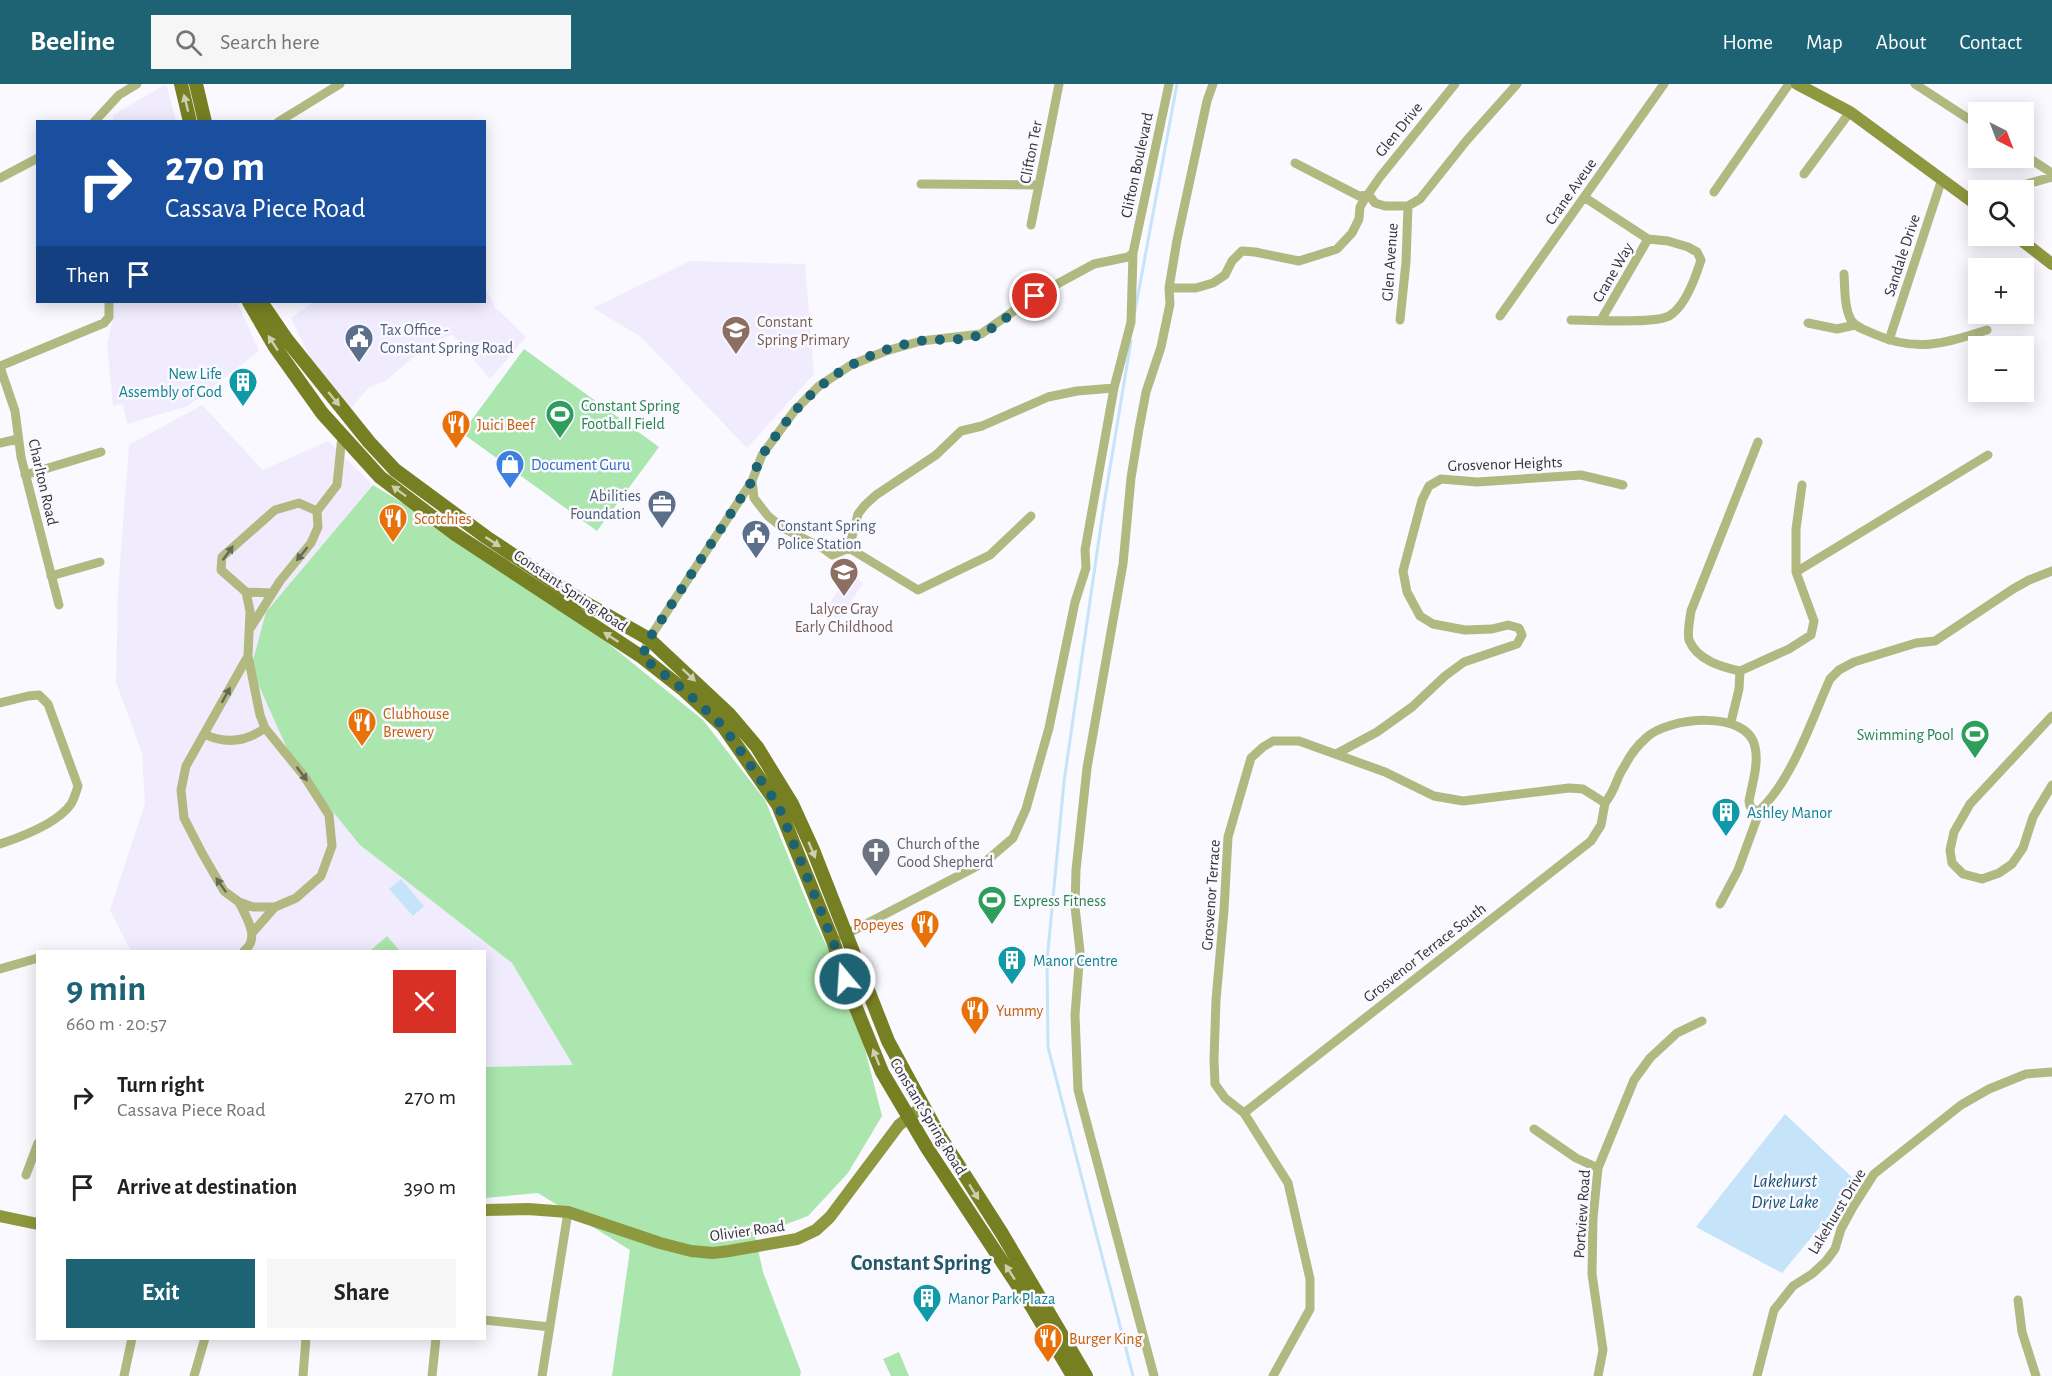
<!DOCTYPE html>
<meta charset="utf-8">
<style>
:root{--surface:#fff;--page:#f6f6f6;--text:#222;--muted:#767676;--accent:#1d6374}
body{margin:0;font-family:"Alegreya Sans",sans-serif;background:var(--page);color:var(--text);height:100vh;display:flex;flex-direction:column;font-size:22px;white-space:nowrap}
*{box-sizing:border-box;margin:0}
p{font-size:20px;color:var(--muted)}
.icon{flex:none;width:33px;height:33px;fill:none;stroke:currentColor;stroke-width:2;stroke-linecap:round;stroke-linejoin:round}
.map{position:relative;flex:1;overflow:hidden}
.sheet{position:absolute;left:36px;top:866px;width:450px;height:390px;display:flex;flex-direction:column;background:var(--surface);border-radius:0px;box-shadow:0 3px 15px #0003}
.sheet>*{flex:none}
.top-card{position:absolute;left:36px;top:36px;width:450px;height:183px;border-radius:0px;box-shadow:0 3px 15px #0003;background:#1a4fa0;color:#fff;overflow:hidden}
.needle{width:39px;rotate:138deg}
.tools{position:absolute;left:1968px;top:18px;display:grid;gap:12px}
.tools a{display:grid;place-items:center;width:66px;height:66px;border-radius:0px;background:var(--surface);box-shadow:0 3px 15px #0003;font-size:30px}
.pin{position:absolute;display:grid;place-items:center;width:51px;height:51px;color:#fff;margin:-26px;border:3px solid #fff;border-radius:50%;box-shadow:0 2px 6px #0007}
.me{position:absolute;width:66px;margin:-33px;rotate:342deg;stroke-linejoin:round;filter:drop-shadow(0 0 4px #0008)}
.turn{display:flex;align-items:center;gap:21px;height:126px;padding:0 30px;font-size:27px}
.turn .icon{width:78px;height:78px;stroke-width:2.5}
.turn b{display:block;font-size:42px;line-height:51px}
.then{display:flex;align-items:center;height:57px;padding:0 30px;background:#0003;gap:12px;font-size:22px}
.round{display:grid;place-items:center;flex:none;width:63px;height:63px;border-radius:0px;background:var(--page)}
.overview{display:flex;align-items:center;justify-content:space-between;height:102px;padding:0 30px}
h1{font-size:36px;font-weight:600;line-height:45px;color:var(--accent)}
.action{display:flex;gap:12px;margin-top:auto;padding:12px 30px}
.action a{flex:1;height:69px;border-radius:0px;background:var(--accent);color:#fff;font-size:24px;font-weight:600;line-height:69px;text-align:center}
.action a+a{background:var(--page);color:var(--text)}
ul{padding:0;list-style:none}
li{display:flex;align-items:center;gap:18px;height:90px;padding:0 30px}
li div{flex:1}
li b{display:block;font-size:22px}
li em{font-style:normal}
header{display:flex;align-items:center;gap:36px;box-sizing:border-box;height:84px;padding:0 30px;background:var(--accent);color:#fff}
header strong{font-size:28px}
nav{display:flex;gap:33px;margin-inline-start:auto;font-size:21px}
.search{width:420px;height:54px;background:var(--page);display:flex;align-items:center;gap:15px;box-sizing:border-box;padding:0 21px;border-radius:0px;color:var(--muted);font-size:22px}
.map>svg:first-child{display:block}
.built{fill:#f0ecfe}
.green{fill:#aae6ad}
.water{fill:#c5e3f9}
.lines{fill:none;stroke-linecap:round;stroke-linejoin:round}
.stream{stroke:#c5e3f9;stroke-width:3}
.minor{stroke:#b1b981;stroke-width:9}
.secondary{stroke:#8e983e;stroke-width:12}
.primary{stroke:#767f22;stroke-width:14}
.oneway{fill:#ccceb2}
.oneway2{fill:#666955}
.route{stroke:#1d6374;stroke-width:10;stroke-dasharray:0 18}
.labels{text-anchor:middle;stroke-width:5;stroke-linejoin:round;paint-order:stroke}
.street-label{font-size:16px;fill:#343337;stroke:#faf9ff}
.education-label{font-size:16px;fill:#785e54;stroke:#faf9ff;text-anchor:start}
.service-label{font-size:16px;fill:#4e5e75;stroke:#faf9ff;text-anchor:start}
.culture-label{font-size:16px;fill:#0d838f;stroke:#faf9ff;text-anchor:start}
.leisure-label{font-size:16px;fill:#27864d;stroke:#faf9ff;text-anchor:start}
.food-label{font-size:16px;fill:#c56008;stroke:#faf9ff;text-anchor:start}
.shop-label{font-size:16px;fill:#366cbe;stroke:#faf9ff;text-anchor:start}
.worship-label{font-size:16px;fill:#5b616d;stroke:#faf9ff;text-anchor:start}
.water-label{font-size:18px;font-style:italic;fill:#145174;stroke:#faf9ff}
.district-label{font-size:22px;font-weight:bold;fill:#235866;stroke:#faf9ff}
</style>
<header>
<strong>Beeline</strong>
<div class="search"><svg class="icon" aria-label="search" viewBox="0 0 24 24"><circle cx="10" cy="10" r="6"/><path d="M15 15l6 6"/></svg>Search here</div>
<nav><a>Home</a><a>Map</a><a>About</a><a>Contact</a></nav>
</header>
<div class="map">
<svg width="2052" height="1292" viewBox="0 0 2052 1292">
<rect width="100%" height="100%" fill="#faf9ff"/>
<path class="built" d="M166,0L176,37H113V31Z
M690,177L805,180L814,290L747,364L641,253L593,224Z
M485,203L495,223L526,253L490,295L453,251L434,257L385,297L369,303L345,331L334,324L291,234L313,218H484Z
M114,218H237L259,267L188,322L127,340L123,320L113,322L107,260L113,235Z
M202,321L263,386L328,357L373,401L266,528L360,761L512,879L574,982L485,983L484,867H131L110,826L145,719L142,669L116,598L118,506L129,361Z
M849,489L863,499L839,536L825,527Z"/>
<path class="green" d="M524,265L659,363L597,447L462,349Z
M373,401L509,484L562,522L703,636L765,716L816,840L852,914L882,1032L848,1089L808,1132L755,1152L763,1188L801,1288L800,1292H612L630,1166L538,1109L485,1114V983L573,981L512,879L360,761L294,680L251,584L266,528Z
M387,852L400,867H370Z
M899,1268L909,1292H891L883,1275Z"/>
<path class="water" d="M401,795L424,822L413,832L389,805Z
M1785,1030L1857,1098L1782,1189L1696,1143Z"/>
<g class="lines">
<path class="stream" d="M1135,227L1177,0
M1131,257L1104,420L1064,698L1047,877L1048,963L1133,1292"/>
<path class="minor" d="M1915,0L1978,41
M94,38L119,11L137,0
M278,38L340,0
M2024,71L2052,89
M1295,79L1359,112L1369,111
M1804,90L1850,28
M0,94L38,74
M921,100L1039,101
M2005,106L2052,93
M1714,108L1789,0
M1369,111L1375,119L1385,122H1408L1420,115L1467,56L1517,0
M1031,141L1059,0
M1844,190C1845,204 1844,223 1851,236C1856,244 1866,246 1874,250C1917,269 1945,259 1987,246
M1169,204H1196L1213,199L1225,191L1232,177L1242,167L1255,168L1299,177L1337,165L1352,149L1359,135L1360,123L1364,116L1380,93L1455,0
M1500,232L1664,0
M1400,236L1406,178L1408,122
M1571,236C1592,236 1654,240 1669,232C1685,223 1696,192 1701,176L1697,168L1688,163L1668,157L1648,155L1584,113
M1601,236L1648,155
M1808,239L1837,245L1855,241
M1889,256L1942,95
M0,282L104,239L109,233V218
M0,283L15,327L21,373L59,521
M0,359L18,355
M25,391L101,368
M1031,432L990,471L918,506L849,464L832,471L824,465L783,444L768,432L754,414L752,397L762,371L795,326L819,302L851,281L886,267L921,257L981,250L1035,212L1094,180L1128,173L1133,169
M849,464L858,430L865,421L876,411L936,371L961,347L982,342L1048,313L1077,307L1114,304
M1796,488L1988,371
M51,492L100,478
M246,508L250,527L248,572L260,631L265,644L304,692L329,731L332,762L321,792L296,814L275,823H253L239,818L224,807L202,769L184,734L181,706L186,682L248,572
M272,509L246,508L221,486L222,473L275,426L299,419L317,427
M251,543L280,497L311,459L318,443L317,427L337,401L342,352
M642,573L649,555L752,397
M1740,587C1721,583 1697,576 1689,556C1687,548 1690,535 1691,527L1758,358
M1740,587L1789,565L1811,551L1814,537L1796,488V445L1802,401
M0,619L28,612L39,611L48,620L78,702C76,708 74,715 71,720C58,739 21,753 0,760
M2052,632L1970,720L1954,748L1950,766L1952,779L1963,790L1982,795L1999,789L2012,780L2023,764L2033,733L2052,701
M1731,638L1739,605L1740,587
M204,650C225,660 246,658 265,644
M1336,670L1377,648L1412,623L1445,592L1464,578L1517,560L1522,551L1519,544L1508,541L1492,545L1465,546L1433,540L1420,532L1407,508L1403,487L1422,416L1429,402L1441,395L1477,398L1581,391L1623,401
M1605,719C1617,704 1615,696 1624,683C1629,673 1638,661 1646,654C1667,633 1748,625 1755,663C1759,679 1752,701 1749,717L1750,722L1755,727L1760,726C1793,694 1811,637 1830,595L1839,586L1854,578L1916,559L1935,557L2013,505L2029,496L2052,487
M239,818C246,833 261,854 244,867
M1720,820L1738,786L1760,726
M252,849L275,823
M843,852L985,778L1013,754L1026,725L1049,644L1075,518L1086,484L1085,466L1114,304L1131,238L1133,169L1169,0
M0,885L38,874
M1244,1029L1591,757L1601,741L1605,719
M1534,1045L1576,1074L1598,1084
M26,1091L38,1059
M2018,1216L2022,1248L2036,1292
M484,1236L550,1243
M124,1292L132,1254
M194,1292L205,1254
M303,1292L306,1254
M432,1292L436,1254
M542,1292L568,1128
M1154,1292L1078,1006L1075,931L1080,867L1075,823L1076,786L1087,684L1123,480L1131,394L1139,345L1146,308L1161,263L1170,220L1169,204L1177,156L1207,17L1213,0
M1273,1292L1310,1225V1195L1288,1099L1244,1029L1225,1014L1215,1000L1214,975L1216,916L1224,826L1228,753L1251,674L1263,663L1273,657H1299L1385,688L1434,712L1463,717L1569,704L1583,705L1605,719
M1598,1292L1603,1266L1592,1190L1593,1134L1598,1084L1634,996L1650,974L1677,949L1702,937
M1757,1292L1774,1226L1793,1202L1812,1190L1826,1177L1835,1165L1841,1145L1853,1123L1874,1090L1961,1021L1989,1005L2026,990L2052,988"/>
<path class="secondary" d="M1797,0L1850,28L1978,122
M2016,152L2052,180
M484,1126L528,1125L568,1128L660,1159L691,1167L713,1169L729,1167L797,1155L816,1146L830,1133L899,1041L923,1022
M0,1132L38,1140"/>
<path class="primary" d="M181,0L190,38
M196,0L205,38
M249,218L275,263L322,329L380,393L455,450L642,573L684,606L723,642L778,721L833,857L852,914L882,988L927,1064L1032,1223L1073,1292
M261,218L287,256L369,358L395,386L486,453L582,517L649,555L729,630L757,663L792,720L813,766L888,957L939,1051L1001,1148L1086,1292"/>
</g>
<defs><path id="oneway-solid" d="M-6-.8H1V-3.2L6.5 0L1 3.2V.8H-6Z" transform="scale(1.5)"/></defs>
<g class="oneway">
<use href="#oneway-solid" transform="translate(186 19) rotate(-104)"/>
<use href="#oneway-solid" transform="translate(273 259) rotate(-123)"/>
<use href="#oneway-solid" transform="translate(334 315) rotate(51)"/>
<use href="#oneway-solid" transform="translate(399 407) rotate(-143)"/>
<use href="#oneway-solid" transform="translate(493 458) rotate(33)"/>
<use href="#oneway-solid" transform="translate(611 553) rotate(-147)"/>
<use href="#oneway-solid" transform="translate(689 591) rotate(43)"/>
<use href="#oneway-solid" transform="translate(812 766) rotate(67)"/>
<use href="#oneway-solid" transform="translate(876 973) rotate(-112)"/>
<use href="#oneway-solid" transform="translate(974 1108) rotate(58)"/>
<use href="#oneway-solid" transform="translate(1010 1188) rotate(-123)"/>
</g>
<g class="oneway2">
<use href="#oneway-solid" transform="translate(228 469) rotate(-54)"/>
<use href="#oneway-solid" transform="translate(302 470) rotate(129)"/>
<use href="#oneway-solid" transform="translate(226 611) rotate(-61)"/>
<use href="#oneway-solid" transform="translate(302 690) rotate(53)"/>
<use href="#oneway-solid" transform="translate(221 801) rotate(-125)"/>
</g>
<g class="lines">
<path class="route" d="M845,895L833,857L778,721L723,642L684,606L642,573L649,555L752,397C757,378 766,364 778,349C814,298 858,269 920,257C939,254 961,258 979,251C993,246 1022,221 1035,212"/>
</g>
<defs>
<g id="school-pin" transform="scale(1.5)"><path d="M0 17L-7.5 6A9.5 9.5 0 1 1 7.5 6Z" fill="#8d6e63" stroke="#faf9ff"/><path d="M0-5L7-2L0 1L-7-2ZM-4 1L0 2.5L4 1V4Q0 6-4 4Z" fill="#fff"/></g>
<g id="civic-pin" transform="scale(1.5)"><path d="M0 17L-7.5 6A9.5 9.5 0 1 1 7.5 6Z" fill="#5c6f8a" stroke="#faf9ff"/><path d="M-.6-6.5H3V-4.5H.6V-3L4-1V1h2V6H-6V1h2V-1L-.6-3ZM-1.2 2.5V6h2.4V2.5Z" fill="#fff"/></g>
<g id="building-pin" transform="scale(1.5)"><path d="M0 17L-7.5 6A9.5 9.5 0 1 1 7.5 6Z" fill="#0f9aa8" stroke="#faf9ff"/><path d="M-4-6H4V6H1V3H-1V6H-4ZM-2.5-4.3h1.7v1.8h-1.7ZM.8-4.3h1.7v1.8H.8ZM-2.5-1h1.7V.8h-1.7ZM.8-1h1.7V.8H.8Z" fill="#fff"/></g>
<g id="stadium-pin" transform="scale(1.5)"><path d="M0 17L-7.5 6A9.5 9.5 0 1 1 7.5 6Z" fill="#2e9e5b" stroke="#faf9ff"/><path d="M0-5a6.5 5 0 1 0 0 10a6.5 5 0 1 0 0-10ZM-3.5-1.8h7v3.6h-7Z" fill="#fff"/></g>
<g id="restaurant-pin" transform="scale(1.5)"><path d="M0 17L-7.5 6A9.5 9.5 0 1 1 7.5 6Z" fill="#e8710a" stroke="#faf9ff"/><path d="M-5-6h1v4h1v-4h1v4h1v-4h1v5L-1.5 .5V6h-2V.5L-5-1ZM5-6V6H3V1.5H1.5Q1.5-4 5-6Z" fill="#fff"/></g>
<g id="shop-pin" transform="scale(1.5)"><path d="M0 17L-7.5 6A9.5 9.5 0 1 1 7.5 6Z" fill="#3f7fe0" stroke="#faf9ff"/><path d="M-5-2.5h2.3a2.7 3.5 0 0 1 5.4 0H5L5.5 6h-11ZM-1.5-2.5h3a1.5 2.3 0 0 0-3 0Z" fill="#fff"/></g>
<g id="office-pin" transform="scale(1.5)"><path d="M0 17L-7.5 6A9.5 9.5 0 1 1 7.5 6Z" fill="#5c6f8a" stroke="#faf9ff"/><path d="M-6-3h4V-5.5h4V-3h4V5H-6ZM-1-4.5V-3h2v-1.5ZM-6 0V1H6V0Z" fill="#fff"/></g>
<g id="church-pin" transform="scale(1.5)"><path d="M0 17L-7.5 6A9.5 9.5 0 1 1 7.5 6Z" fill="#6b7280" stroke="#faf9ff"/><path d="M-1.2-6h2.4v3.5h3.3v2.4h-3.3V6h-2.4V-.1h-3.3v-2.4h3.3Z" fill="#fff"/></g>
</defs>
<g fill-rule="evenodd">
<use href="#school-pin" x="736" y="246"/>
<use href="#civic-pin" x="359" y="254"/>
<use href="#building-pin" x="243" y="298"/>
<use href="#stadium-pin" x="560" y="330"/>
<use href="#restaurant-pin" x="456" y="340"/>
<use href="#shop-pin" x="510" y="380"/>
<use href="#office-pin" x="662" y="420"/>
<use href="#restaurant-pin" x="393" y="434"/>
<use href="#civic-pin" x="756" y="450"/>
<use href="#school-pin" x="844" y="488"/>
<use href="#restaurant-pin" x="362" y="638"/>
<use href="#stadium-pin" x="1975" y="650"/>
<use href="#building-pin" x="1726" y="728"/>
<use href="#church-pin" x="876" y="768"/>
<use href="#stadium-pin" x="992" y="816"/>
<use href="#restaurant-pin" x="925" y="840"/>
<use href="#building-pin" x="1012" y="876"/>
<use href="#restaurant-pin" x="975" y="926"/>
<use href="#building-pin" x="927" y="1214"/>
<use href="#restaurant-pin" x="1048" y="1254"/>
</g>
<g class="labels">
<g class="street-label">
<text transform="translate(1398 45) rotate(-51)" y="6">Glen Drive</text>
<text transform="translate(1030 68) rotate(-79)" y="6">Clifton Ter</text>
<text transform="translate(1136 81) rotate(-78)" y="6">Clifton Boulevard</text>
<text transform="translate(1570 107) rotate(-55)" y="6">Crane Aveue</text>
<text transform="translate(1901 171) rotate(-72)" y="6">Sandale Drive</text>
<text transform="translate(1389 178) rotate(-86)" y="6">Glen Avenue</text>
<text transform="translate(1612 188) rotate(-60)" y="6">Crane Way</text>
<text transform="translate(1505 379) rotate(-2)" y="6">Grosvenor Heights</text>
<text transform="translate(44 398) rotate(77)" y="6">Charlton Road</text>
<text transform="translate(571 506) rotate(34)" y="6">Constant Spring Road</text>
<text transform="translate(1210 811) rotate(-86)" y="6">Grosvenor Terrace</text>
<text transform="translate(1424 868) rotate(-38)" y="6">Grosvenor Terrace South</text>
<text transform="translate(929 1032) rotate(59)" y="6">Constant Spring Road</text>
<text transform="translate(1836 1127) rotate(-59)" y="6">Lakehurst Drive</text>
<text transform="translate(1581 1130) rotate(-86)" y="6">Portview Road</text>
<text transform="translate(747 1146) rotate(-8)" y="6">Olivier Road</text>
</g>
<g class="education-label">
<text x="757" y="243">Constant<tspan x="757" dy="18">Spring Primary</tspan></text>
<text x="844" y="530" text-anchor="middle">Lalyce Gray<tspan x="844" dy="18">Early Childhood</tspan></text>
</g>
<g class="service-label">
<text x="380" y="251">Tax Office -<tspan x="380" dy="18">Constant Spring Road</tspan></text>
<text x="641" y="417" text-anchor="end">Abilities<tspan x="641" dy="18">Foundation</tspan></text>
<text x="777" y="447">Constant Spring<tspan x="777" dy="18">Police Station</tspan></text>
</g>
<g class="culture-label">
<text x="222" y="295" text-anchor="end">New Life<tspan x="222" dy="18">Assembly of God</tspan></text>
<text x="1747" y="734">Ashley Manor</text>
<text x="1033" y="882">Manor Centre</text>
<text x="948" y="1220">Manor Park Plaza</text>
</g>
<g class="leisure-label">
<text x="581" y="327">Constant Spring<tspan x="581" dy="18">Football Field</tspan></text>
<text x="1954" y="656" text-anchor="end">Swimming Pool</text>
<text x="1013" y="822">Express Fitness</text>
</g>
<g class="food-label">
<text x="477" y="346">Juici Beef</text>
<text x="414" y="440">Scotchies</text>
<text x="383" y="635">Clubhouse<tspan x="383" dy="18">Brewery</tspan></text>
<text x="904" y="846" text-anchor="end">Popeyes</text>
<text x="996" y="932">Yummy</text>
<text x="1069" y="1260">Burger King</text>
</g>
<g class="shop-label">
<text x="531" y="386">Document Guru</text>
</g>
<g class="worship-label">
<text x="897" y="765">Church of the<tspan x="897" dy="18">Good Shepherd</tspan></text>
</g>
<g class="water-label">
<text x="1785" y="1103">Lakehurst<tspan x="1785" dy="21">Drive Lake</tspan></text>
</g>
<g class="district-label">
<text x="921" y="1186">Constant Spring</text>
</g>
</g>
</svg>
<div class="tools">
<a><svg class="needle" viewBox="-14 -14 28 28"><path d="M0-13l5 13h-10z" fill="#e53935"/><path d="M0 13l5-13h-10z" fill="#767676"/></svg></a>
<a><svg class="icon" aria-label="search" viewBox="0 0 24 24"><circle cx="10" cy="10" r="6"/><path d="M15 15l6 6"/></svg></a>
<a>+</a>
<a>−</a>
</div>
<div class="pin" style="left:1035px;top:212px;background:#d93025"><svg class="icon" aria-label="arrive" viewBox="0 0 24 24"><path d="M6 21V4h12l-3 4 3 4H6"/></svg></div>
<svg class="me" style="left:845px;top:895px" viewBox="-20 -20 40 40"><circle r="17" fill="#1d6374" stroke="#fff" stroke-width="3"/><path d="M0-11L8 9 0 5-8 9z" fill="#fff"/></svg>
<div class="top-card">
<div class="turn"><svg class="icon" aria-label="right" viewBox="0 0 24 24"><path d="M7 20v-9h11M14 6l5 5-5 5"/></svg><div><b>270 m</b>Cassava Piece Road</div></div>
<div class="then">Then<svg class="icon" aria-label="arrive" viewBox="0 0 24 24"><path d="M6 21V4h12l-3 4 3 4H6"/></svg></div>
</div>
<section class="sheet">
<div class="overview"><div><h1>9 min</h1><p>660 m · 20:57</p></div><a class="round" style="background:#d93025;color:#fff"><svg class="icon" aria-label="close" viewBox="0 0 24 24"><path d="M6 6l12 12M18 6L6 18"/></svg></a></div>
<ul>
<li><svg class="icon" aria-label="right" viewBox="0 0 24 24"><path d="M7 20v-9h11M14 6l5 5-5 5"/></svg><div><b>Turn right</b><p>Cassava Piece Road</p></div><em>270 m</em></li>
<li><svg class="icon" aria-label="arrive" viewBox="0 0 24 24"><path d="M6 21V4h12l-3 4 3 4H6"/></svg><div><b>Arrive at destination</b></div><em>390 m</em></li>
</ul>
<div class="action"><a>Exit</a><a>Share</a></div>
</section>
</div>
